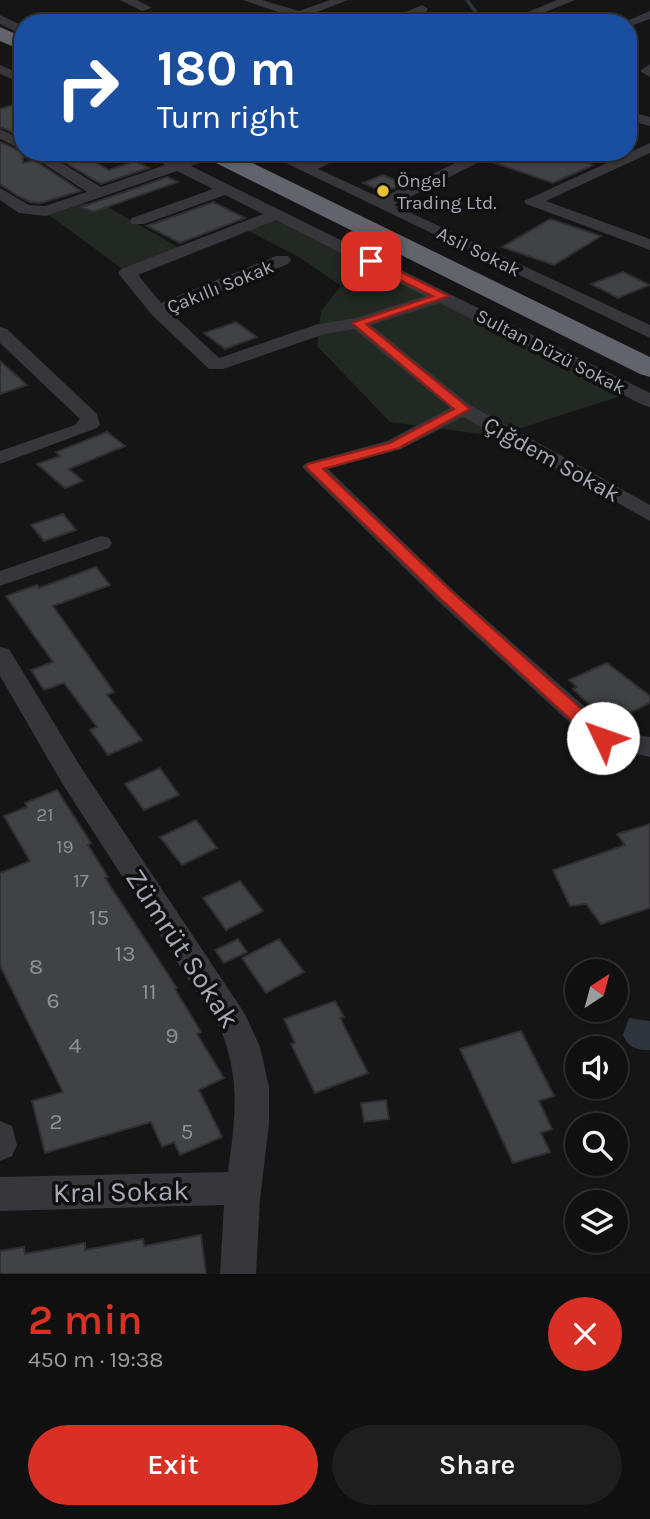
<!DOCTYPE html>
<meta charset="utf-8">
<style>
:root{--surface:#101010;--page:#1e1e1e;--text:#f1f3f6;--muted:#9c9d9f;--line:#303030;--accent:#d93025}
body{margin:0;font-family:Karla,sans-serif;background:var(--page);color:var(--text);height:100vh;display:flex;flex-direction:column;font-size:26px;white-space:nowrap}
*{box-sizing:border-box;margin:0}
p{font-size:23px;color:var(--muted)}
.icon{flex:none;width:38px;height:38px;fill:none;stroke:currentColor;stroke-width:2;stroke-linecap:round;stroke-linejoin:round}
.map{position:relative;height:1274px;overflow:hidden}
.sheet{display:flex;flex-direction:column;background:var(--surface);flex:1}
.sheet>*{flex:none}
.top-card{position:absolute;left:14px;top:14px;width:623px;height:147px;border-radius:28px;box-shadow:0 2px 5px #0004,0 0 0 2px var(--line);background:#1a4fa0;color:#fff;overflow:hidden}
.needle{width:46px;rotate:36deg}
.buttons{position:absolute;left:565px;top:959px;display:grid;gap:14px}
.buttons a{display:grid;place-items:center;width:63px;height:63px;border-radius:50%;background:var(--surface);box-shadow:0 2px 5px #0004,0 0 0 2px var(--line);font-size:35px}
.pin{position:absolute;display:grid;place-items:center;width:60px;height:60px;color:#fff;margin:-30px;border-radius:14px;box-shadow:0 4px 10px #0006}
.me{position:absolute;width:77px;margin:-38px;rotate:312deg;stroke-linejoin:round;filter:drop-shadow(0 0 5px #0008)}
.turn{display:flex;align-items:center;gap:24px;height:147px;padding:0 28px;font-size:32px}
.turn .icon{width:91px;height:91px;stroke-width:2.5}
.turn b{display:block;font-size:49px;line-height:60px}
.round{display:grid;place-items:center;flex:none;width:74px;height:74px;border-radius:37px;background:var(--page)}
.headline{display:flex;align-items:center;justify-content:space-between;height:119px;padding:0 28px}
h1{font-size:42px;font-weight:600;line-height:52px;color:var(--accent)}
.action{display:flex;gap:14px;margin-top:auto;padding:14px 28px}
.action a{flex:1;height:80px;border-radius:42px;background:var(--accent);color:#fff;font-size:28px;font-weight:600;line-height:80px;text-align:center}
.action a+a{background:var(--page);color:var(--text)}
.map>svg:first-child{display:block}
.green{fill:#212922}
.water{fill:#2d343b}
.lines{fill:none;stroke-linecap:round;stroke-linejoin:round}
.stream{stroke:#2d343b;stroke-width:3.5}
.building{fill:#414246;stroke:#2f2f32;stroke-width:2}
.minor{fill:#36363b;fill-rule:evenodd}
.highway{fill:#62646c;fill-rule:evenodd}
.route{fill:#d93025;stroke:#8d1f18;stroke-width:2}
.poi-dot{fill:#e9c139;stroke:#101011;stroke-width:2.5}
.labels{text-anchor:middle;stroke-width:7;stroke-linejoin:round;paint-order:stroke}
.far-poi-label{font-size:19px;fill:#a7aab6;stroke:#101011;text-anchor:start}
.far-street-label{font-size:19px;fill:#a7aab6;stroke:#101011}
.number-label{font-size:19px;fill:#8e909a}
.street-label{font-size:23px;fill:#a7aab6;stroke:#101011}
.near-number-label{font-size:23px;fill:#8e909a}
.near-street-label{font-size:28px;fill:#a7aab6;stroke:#101011}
</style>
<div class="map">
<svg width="650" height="1274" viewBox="0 0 650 1274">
<rect width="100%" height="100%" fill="#151516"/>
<path class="green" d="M99,202L185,251L128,273L49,215L81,204Z
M286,215L624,395L496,436L390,422L317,346L321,311L341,286L299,257L247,230Z"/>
<path class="water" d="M629,1018L650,1021V1050C636,1050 629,1048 623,1035Z"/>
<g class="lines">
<path class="stream" d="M467,0L484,23"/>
</g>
<path class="building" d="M23,102V137L0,127V109Z
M0,142L23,152V163L34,160L81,191L40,203L30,202L16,195L0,184Z
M61,152H78L109,170L135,161L149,168L101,184L53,155Z
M518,152H559L593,165L553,183L495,163Z
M383,175L405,184L384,192L363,183Z
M167,177L178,182L93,212L81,207Z
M213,202L245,218L180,243L147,226Z
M550,219L601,236L554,265L502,247Z
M623,272L650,285L618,298L591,284Z
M236,322L257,337L225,349L204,333Z
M0,361L27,385L0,394Z
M107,432L125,446L69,469L83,481L65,488L37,464L60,456L56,452Z
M63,514L76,530L44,541L31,525Z
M96,567L110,585L53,606L114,692L107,695L142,740L108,755L90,730L97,727L64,683L44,690L31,670L53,662L6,596L37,585L39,588Z
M607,663L650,696V703L609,723L573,689L577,687L569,680Z
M160,768L179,795L144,810L125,784Z
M57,790L91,843L88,845L108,877L105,878L177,988L175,989L201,1032L197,1034L224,1078L199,1090L222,1137L180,1155L174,1142L162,1147L151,1122L45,1153L32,1101L63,1092L0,966V873L30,861L4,816L27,807L25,803Z
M196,820L217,848L182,865L160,837Z
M650,824V908L601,924L586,904L570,906L553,870L625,845L617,834Z
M240,881L263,911L226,930L203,898Z
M238,939L247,952L224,963L215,950Z
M279,939L304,972L266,993L242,958Z
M335,1001L344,1017L340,1018L368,1073L315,1093L291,1044L295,1043L284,1019Z
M521,1031L554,1096L539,1101L552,1129L541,1133L550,1152L513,1163L460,1049Z
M386,1100L389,1119L364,1122L361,1103Z
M201,1235L206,1274H0V1251L24,1247L25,1254L85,1243V1250L143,1239L144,1246Z"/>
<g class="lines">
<path class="minor" d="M120,0H137L152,8L142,11Z
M243,0H262L299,11L330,0H348L289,23H270L287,15Z
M557,0H575L533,17L529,18L523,14Z
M422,5L428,9L426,12L397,23H379Z
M650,11V19L628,27V23H622Z
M0,15L23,26V35L0,24Z
M650,64V77L640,71Z
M0,65L23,75V84L0,74Z
M628,111L650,117V126L628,120Z
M0,129L23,140V150L0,139Z
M650,143V153L546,201L650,239V250L526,204L524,201Z
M26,152H44L101,187L165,165L144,152H163L179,160L202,152H221L219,156L191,166L650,393V407L643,405L440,303L371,325L470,405L650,505V521L463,417L401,449L328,469L455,592L611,730L650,737V757L594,745L439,602L302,467L306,463L387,441L450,408L354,329L325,334L223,369H209L152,315L118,273L121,269L263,214L225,195L144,224H132L130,221L132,218L213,189L177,171L46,216L19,213L0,200V188L29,205L45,206L87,192ZM276,220L425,296L355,318L315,325L219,358L170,312L288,264L291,260L288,256H276L161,303L138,275Z
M263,152H283L306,163L331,152H351L318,169L381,198L479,152H499L394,205L650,325V338Z
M0,327L7,329L97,414L100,424L97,428L0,464V451L75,425L80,419L0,343Z
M101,536L109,538L112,543L109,548L0,586V571Z
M0,647L9,649L82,769L245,1014L260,1047L269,1087V1124L260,1199L256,1274H220L224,1205L0,1211V1177L228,1172C235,1119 241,1082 221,1030L62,783L0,676Z
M0,1121L12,1126L17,1145L12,1156L0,1161Z"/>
<path class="highway" d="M0,27L23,37V51L0,41Z
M201,152H230L650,357V377L640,374L204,157Z"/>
</g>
<path class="route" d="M367,259H375L449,296L366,324L470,409L399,448L323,469L453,593L609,734L611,738L609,743H596L442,600L306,467L308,464L390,443L454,409L352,323L433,296L367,264Z"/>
<circle class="poi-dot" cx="383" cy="191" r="7"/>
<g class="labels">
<g class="far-poi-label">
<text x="397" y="187">Öngel<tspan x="397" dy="22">Trading Ltd.</tspan></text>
</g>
<g class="far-street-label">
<text transform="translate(479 251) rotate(26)" y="7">Asil Sokak</text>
<text transform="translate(220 286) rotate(-22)" y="7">Çakıllı Sokak</text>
<text transform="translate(551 351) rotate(27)" y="7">Sultan Düzü Sokak</text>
</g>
<g class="number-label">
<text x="45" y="821">21</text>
<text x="65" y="853">19</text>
<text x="81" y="887">17</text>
</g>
<g class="street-label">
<text transform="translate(552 459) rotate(29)" y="8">Çığdem Sokak</text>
</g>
<g class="near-number-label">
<text x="99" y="925">15</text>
<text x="125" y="961">13</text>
<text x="36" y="974">8</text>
<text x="149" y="999">11</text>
<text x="53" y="1008">6</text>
<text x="172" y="1043">9</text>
<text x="75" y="1053">4</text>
<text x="56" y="1129">2</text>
<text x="187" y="1139">5</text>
</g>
<g class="near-street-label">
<text transform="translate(183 948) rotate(57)" y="10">Zümrüt Sokak</text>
<text transform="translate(121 1191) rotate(-1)" y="10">Kral Sokak</text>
</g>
</g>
</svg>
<div class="buttons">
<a><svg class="needle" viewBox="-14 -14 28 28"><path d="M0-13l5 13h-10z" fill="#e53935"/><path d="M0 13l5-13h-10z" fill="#9c9d9f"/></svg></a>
<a><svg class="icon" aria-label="sound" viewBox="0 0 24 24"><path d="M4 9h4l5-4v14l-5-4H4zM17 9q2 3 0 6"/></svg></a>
<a><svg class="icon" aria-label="search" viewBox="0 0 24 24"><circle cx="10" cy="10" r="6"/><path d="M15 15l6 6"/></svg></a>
<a><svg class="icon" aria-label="layers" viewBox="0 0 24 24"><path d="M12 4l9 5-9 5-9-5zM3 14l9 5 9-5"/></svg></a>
</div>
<div class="pin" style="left:371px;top:261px;background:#d93025"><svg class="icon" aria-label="arrive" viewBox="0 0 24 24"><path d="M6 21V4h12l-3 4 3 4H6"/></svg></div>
<svg class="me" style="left:603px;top:738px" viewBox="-20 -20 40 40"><circle r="19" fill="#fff"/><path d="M0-13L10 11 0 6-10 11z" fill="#d93025"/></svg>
<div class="top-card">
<div class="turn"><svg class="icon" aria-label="right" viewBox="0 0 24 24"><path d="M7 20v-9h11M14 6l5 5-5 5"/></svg><div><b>180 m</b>Turn right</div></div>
</div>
</div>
<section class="sheet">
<div class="headline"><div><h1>2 min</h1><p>450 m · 19:38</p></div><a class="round" style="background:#d93025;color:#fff"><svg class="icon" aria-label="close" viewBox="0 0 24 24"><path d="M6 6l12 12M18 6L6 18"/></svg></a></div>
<div class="action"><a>Exit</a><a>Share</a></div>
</section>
